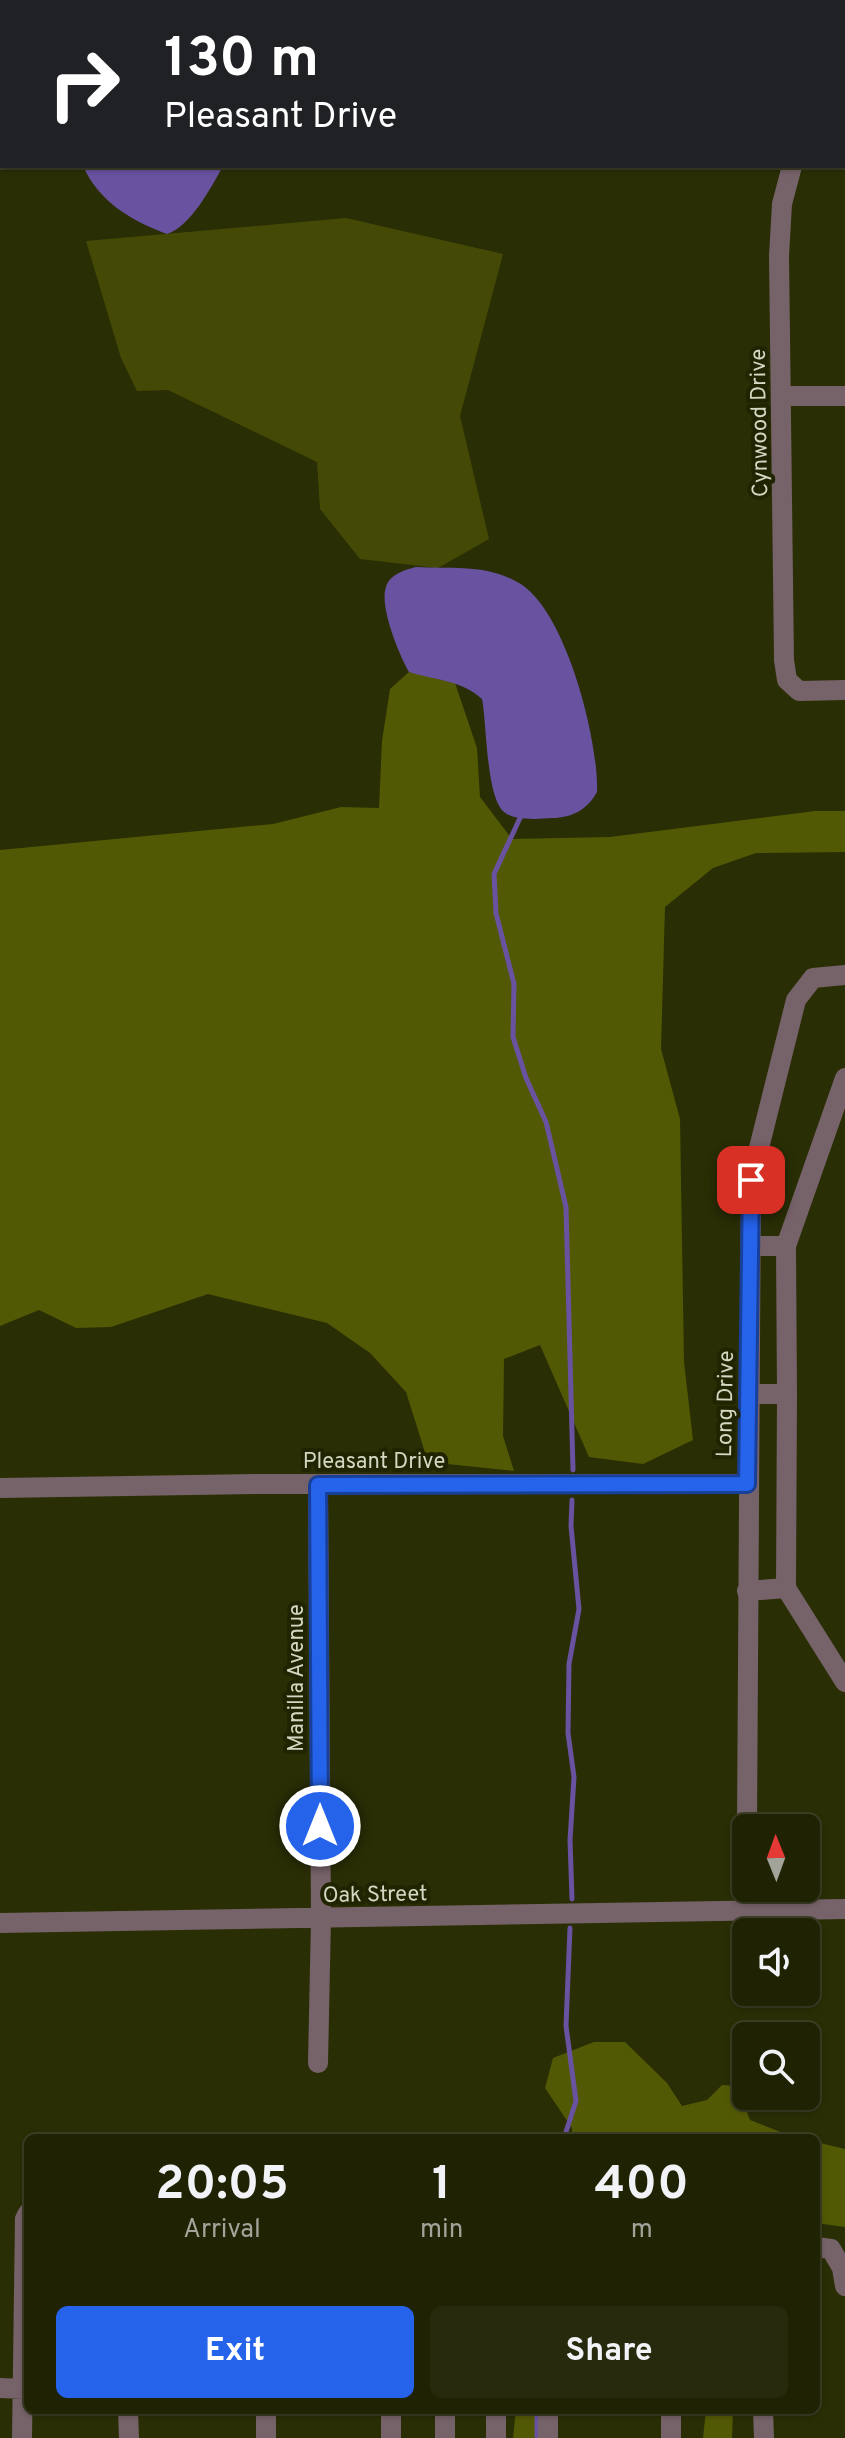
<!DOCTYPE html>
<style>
:root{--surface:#202204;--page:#282a0e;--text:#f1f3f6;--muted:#a2a49a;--line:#3d3f26;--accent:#2563eb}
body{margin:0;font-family:Overpass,sans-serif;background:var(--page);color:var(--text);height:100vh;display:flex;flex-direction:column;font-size:30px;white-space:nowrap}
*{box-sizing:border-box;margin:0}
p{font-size:26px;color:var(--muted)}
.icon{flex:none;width:44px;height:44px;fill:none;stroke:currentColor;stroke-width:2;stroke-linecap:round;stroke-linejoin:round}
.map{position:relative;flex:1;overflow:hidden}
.side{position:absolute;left:24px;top:2134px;width:796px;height:280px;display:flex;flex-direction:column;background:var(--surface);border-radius:12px;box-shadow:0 2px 6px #0004,0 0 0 2px var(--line)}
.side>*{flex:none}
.hud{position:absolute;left:0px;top:0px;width:846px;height:168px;box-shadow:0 2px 6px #0004,0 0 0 2px var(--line);background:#202124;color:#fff;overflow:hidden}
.needle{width:52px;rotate:359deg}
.buttons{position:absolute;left:732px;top:1814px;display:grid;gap:16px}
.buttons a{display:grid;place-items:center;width:88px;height:88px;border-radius:12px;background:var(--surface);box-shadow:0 2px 6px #0004,0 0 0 2px var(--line);font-size:40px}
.pin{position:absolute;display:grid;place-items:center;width:68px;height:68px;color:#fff;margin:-34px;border-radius:16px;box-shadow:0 4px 12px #0006}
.me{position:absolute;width:88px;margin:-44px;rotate:0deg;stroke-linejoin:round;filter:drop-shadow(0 0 6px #0008)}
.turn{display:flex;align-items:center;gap:28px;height:168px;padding:0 32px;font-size:36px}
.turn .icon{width:104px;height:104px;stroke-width:2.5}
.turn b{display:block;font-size:56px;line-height:68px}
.eta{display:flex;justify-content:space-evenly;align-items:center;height:136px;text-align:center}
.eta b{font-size:48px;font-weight:700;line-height:56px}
.cta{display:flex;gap:16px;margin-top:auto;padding:16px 32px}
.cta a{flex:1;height:92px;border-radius:12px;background:var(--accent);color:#fff;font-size:32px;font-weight:700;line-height:92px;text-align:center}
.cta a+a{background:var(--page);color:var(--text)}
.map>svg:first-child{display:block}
.green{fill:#444a06}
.forest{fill:#525905}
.water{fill:#6952a0}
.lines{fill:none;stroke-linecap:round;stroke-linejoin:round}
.stream{stroke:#6952a0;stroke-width:5}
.minor{stroke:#766269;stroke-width:20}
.route-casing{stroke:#184099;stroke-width:20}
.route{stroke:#2563eb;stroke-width:14}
.labels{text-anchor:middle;stroke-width:8;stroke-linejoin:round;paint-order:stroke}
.street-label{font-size:22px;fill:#d4d7c2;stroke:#202400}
</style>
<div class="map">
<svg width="845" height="2438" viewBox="0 0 845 2438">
<rect width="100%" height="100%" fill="#2a2e05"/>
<path class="green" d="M346,218L503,254L460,416L489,539L438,568L360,559L320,509L317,462L168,390L137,391L121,358L86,241Z"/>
<path class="forest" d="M409,672L455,683L477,748L480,797L512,839L610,837L815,811H845V852L756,853L713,868L665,907L661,1049L680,1119L684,1362L693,1440L643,1464L589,1457L540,1345L504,1359L503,1436L514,1471L428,1462L406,1392L370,1353L327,1323L208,1294L111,1327L76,1328L39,1310L0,1326V850L273,824L341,807L379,808L382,741L390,689Z
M594,2042H625L667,2083L682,2106L707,2100L722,2085L737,2086L750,2120L796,2138H572V2128L545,2088L553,2058Z
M816,2142L845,2149V2227L816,2223Z
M516,2410H542L541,2438H513Z
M706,2410H733L732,2438H703Z"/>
<path class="water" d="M83,166H223C211,188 190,227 167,234C132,221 99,202 83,166Z
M416,567C452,569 487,564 519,583C566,610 599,741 597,792C588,809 572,818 552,818C539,819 515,821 504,812C486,797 487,724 482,699C462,680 434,680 409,672C399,655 379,606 386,587C390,574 405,570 416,567Z"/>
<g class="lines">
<path class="stream" d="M520,818L494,874L496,913L514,984L513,1037L526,1078L546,1122L566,1207L573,1470
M572,1500L571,1526L579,1609L569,1664L568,1733L574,1777L570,1840L572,1899
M564,2138L576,2101L566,2026L570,1928
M537,2438V2410"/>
<path class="minor" d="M833,2V0
M844,122H845
M792,166L782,204L779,256L784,660L787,680L799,691L845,690
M782,396H845
M750,1246H786L787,1394
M786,1246L845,1078
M318,1485L321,1919L318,2063
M0,1488L256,1484H747
M786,1588L845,1682
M747,1591L786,1588L787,1394H748
M747,1828L751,1180L796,1000L813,978L845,975
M749,1888L751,1910
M0,1923L845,1909
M816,2247L831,2249L842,2268L845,2286
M0,2388L23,2389
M128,2410L129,2438
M763,2410L764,2438
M22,2438L25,2219L28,2213
M266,2438V2410
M391,2438V2410
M445,2438V2410
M496,2438V2410
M548,2438V2410
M671,2438V2410"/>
</g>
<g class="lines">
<g class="route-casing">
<path id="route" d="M320,1826L318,1485L747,1484L751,1180"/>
</g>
<use href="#route" class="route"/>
</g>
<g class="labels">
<g class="street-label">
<text transform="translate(758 423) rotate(-91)" y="8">Cynwood Drive</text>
<text transform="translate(724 1404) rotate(-89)" y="8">Long Drive</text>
<text x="374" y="1468">Pleasant Drive</text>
<text transform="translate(295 1678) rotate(-90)" y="8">Manilla Avenue</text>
<text transform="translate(375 1893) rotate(-1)" y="8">Oak Street</text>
</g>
</g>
</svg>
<div class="buttons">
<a><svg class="needle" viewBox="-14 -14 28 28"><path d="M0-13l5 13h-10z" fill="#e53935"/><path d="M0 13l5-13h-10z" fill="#a2a49a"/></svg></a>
<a><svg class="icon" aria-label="sound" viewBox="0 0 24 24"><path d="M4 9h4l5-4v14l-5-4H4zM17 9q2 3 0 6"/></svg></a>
<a><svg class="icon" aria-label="search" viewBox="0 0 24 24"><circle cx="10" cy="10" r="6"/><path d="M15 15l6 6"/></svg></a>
</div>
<div class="pin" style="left:751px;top:1180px;background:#d93025"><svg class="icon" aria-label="arrive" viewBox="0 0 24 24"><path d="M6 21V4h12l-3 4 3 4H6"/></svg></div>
<svg class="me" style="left:320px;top:1826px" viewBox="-20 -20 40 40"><circle r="17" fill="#2563eb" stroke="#fff" stroke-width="3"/><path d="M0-11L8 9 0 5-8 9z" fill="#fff"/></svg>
<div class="hud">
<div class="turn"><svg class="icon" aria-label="right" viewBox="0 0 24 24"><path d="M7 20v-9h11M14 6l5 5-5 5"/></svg><div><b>130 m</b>Pleasant Drive</div></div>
</div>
<section class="side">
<div class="eta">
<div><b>20:05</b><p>Arrival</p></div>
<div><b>1</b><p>min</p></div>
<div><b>400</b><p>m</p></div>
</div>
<div class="cta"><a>Exit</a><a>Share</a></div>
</section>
</div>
